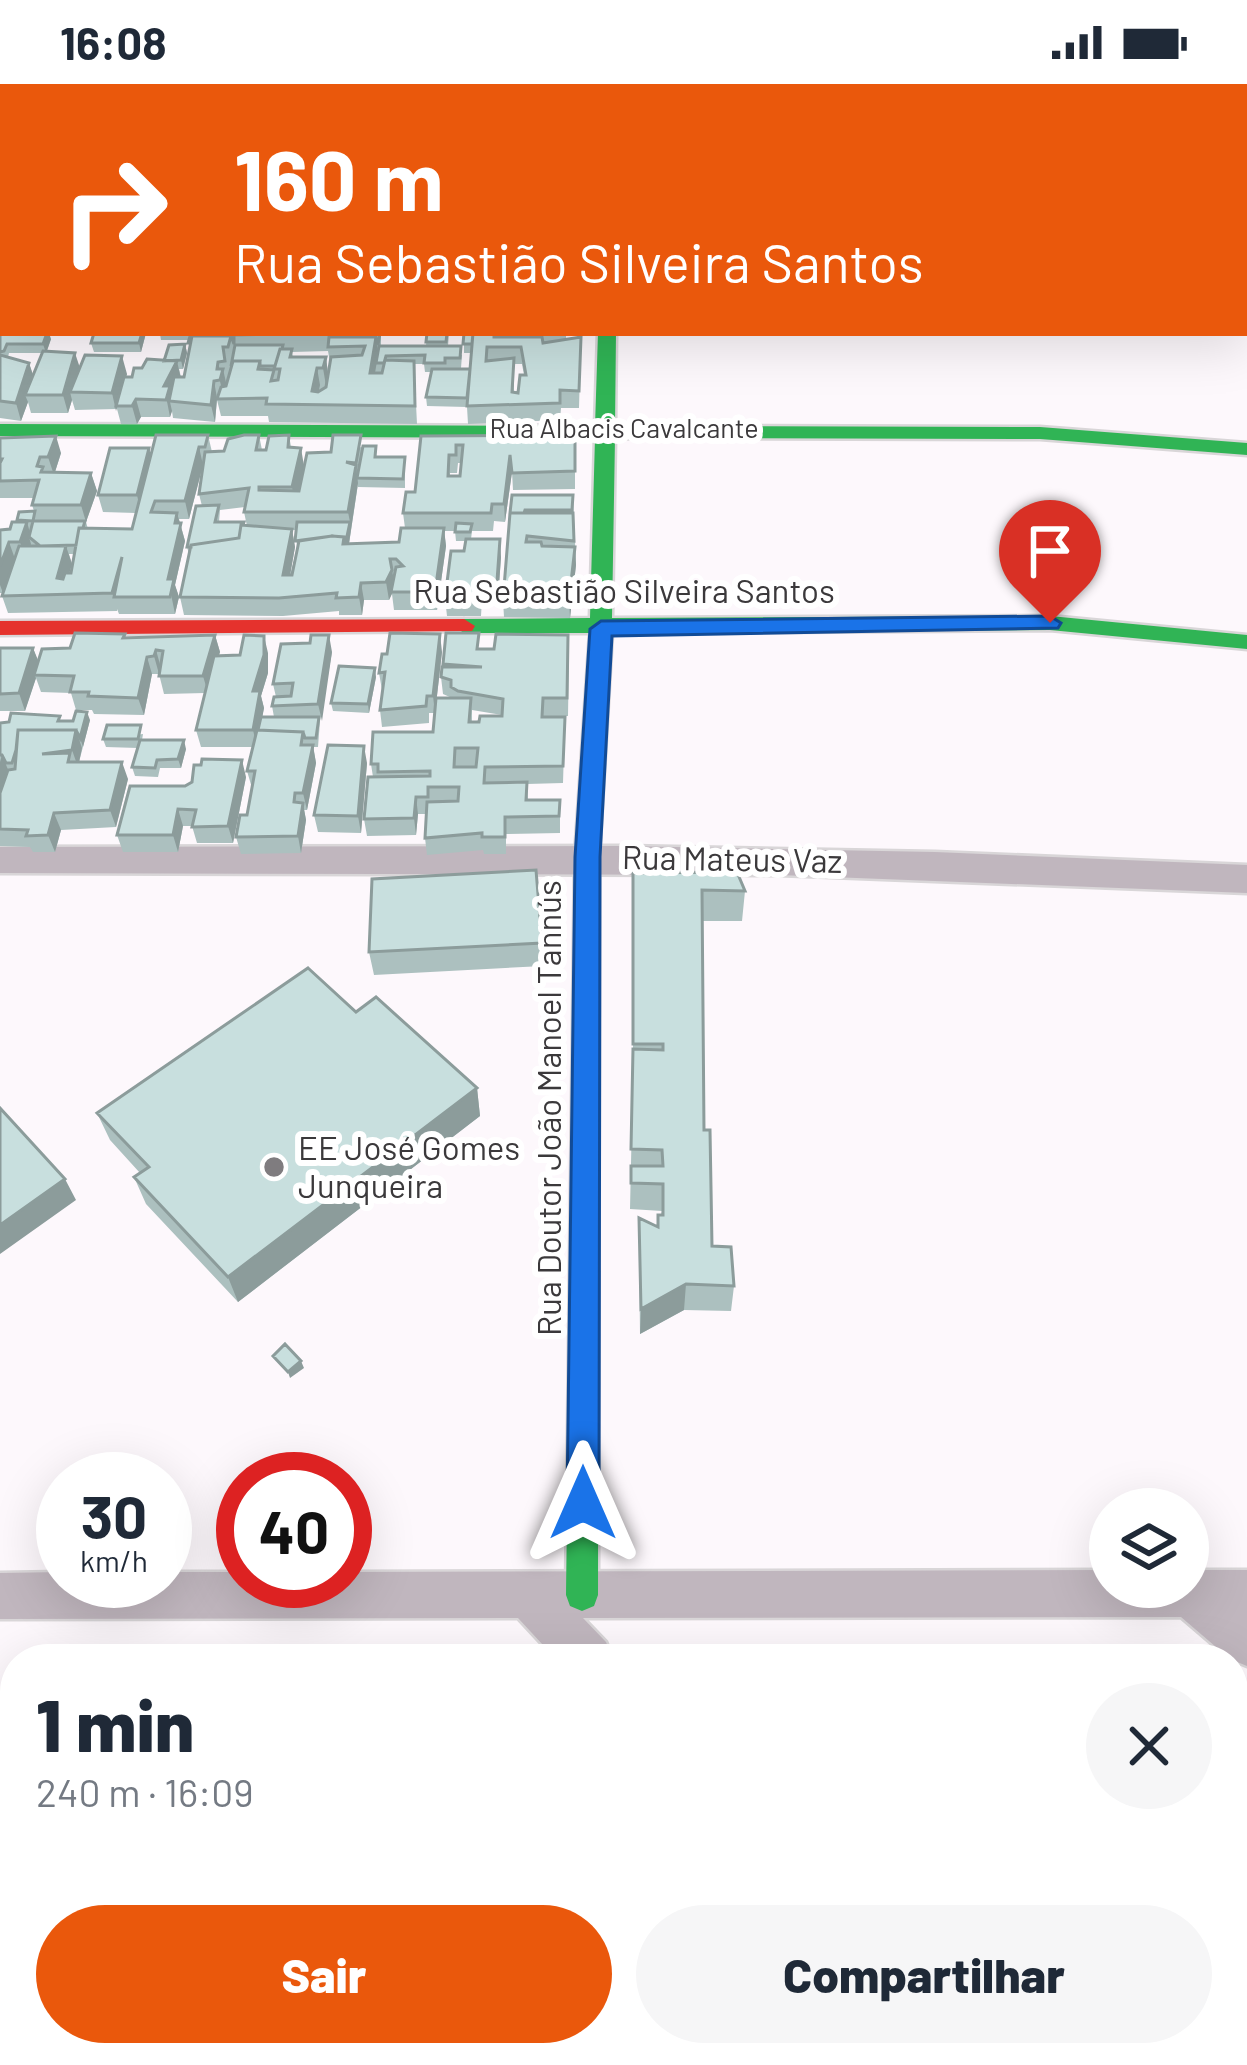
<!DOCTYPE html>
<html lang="pt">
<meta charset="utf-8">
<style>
:root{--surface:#fff;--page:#f6f6f7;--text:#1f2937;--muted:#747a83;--accent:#ea580c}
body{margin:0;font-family:Barlow,sans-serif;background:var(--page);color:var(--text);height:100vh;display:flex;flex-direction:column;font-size:45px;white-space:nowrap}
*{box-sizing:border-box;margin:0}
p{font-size:39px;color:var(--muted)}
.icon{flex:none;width:66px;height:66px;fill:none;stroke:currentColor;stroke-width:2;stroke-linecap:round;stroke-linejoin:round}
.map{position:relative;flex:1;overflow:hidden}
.panel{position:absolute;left:0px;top:1560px;width:1248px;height:423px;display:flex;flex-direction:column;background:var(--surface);border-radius:48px 48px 0 0;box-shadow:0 12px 48px #0002}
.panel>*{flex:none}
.hud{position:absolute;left:0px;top:0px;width:1248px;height:252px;box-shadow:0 12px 48px #0002;background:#ea580c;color:#fff;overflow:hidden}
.fabs{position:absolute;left:1089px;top:1404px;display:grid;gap:24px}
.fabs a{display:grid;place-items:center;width:120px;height:120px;border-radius:50%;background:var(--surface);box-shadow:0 12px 48px #0002;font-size:60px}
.speed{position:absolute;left:36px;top:1368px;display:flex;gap:24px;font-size:60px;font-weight:700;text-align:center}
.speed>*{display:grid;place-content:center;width:156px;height:156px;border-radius:50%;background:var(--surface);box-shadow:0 12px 48px #0002;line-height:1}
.speed small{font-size:30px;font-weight:400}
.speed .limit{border:18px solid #d22;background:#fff;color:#111}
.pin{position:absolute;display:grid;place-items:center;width:102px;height:102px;color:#fff;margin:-123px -51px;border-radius:50% 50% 50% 0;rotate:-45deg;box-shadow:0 0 12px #0007}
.pin .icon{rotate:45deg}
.me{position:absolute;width:132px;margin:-66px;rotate:0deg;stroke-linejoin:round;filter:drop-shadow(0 0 9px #0008)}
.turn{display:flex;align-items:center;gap:42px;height:252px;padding:0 36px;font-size:54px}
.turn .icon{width:156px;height:156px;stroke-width:2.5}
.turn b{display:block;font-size:84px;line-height:102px}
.round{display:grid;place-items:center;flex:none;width:126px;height:126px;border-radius:63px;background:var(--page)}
.summary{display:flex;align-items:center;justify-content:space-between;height:204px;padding:0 36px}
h1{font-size:72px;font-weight:800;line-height:90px}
.action{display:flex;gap:24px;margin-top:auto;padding:24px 36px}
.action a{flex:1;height:138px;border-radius:72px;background:var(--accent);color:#fff;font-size:48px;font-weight:800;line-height:138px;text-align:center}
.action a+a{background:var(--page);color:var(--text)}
.status{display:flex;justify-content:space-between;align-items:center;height:84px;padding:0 60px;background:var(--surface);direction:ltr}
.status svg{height:33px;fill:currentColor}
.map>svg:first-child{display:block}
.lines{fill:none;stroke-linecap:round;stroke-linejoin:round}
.street-casing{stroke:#d9d6d8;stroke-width:5}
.fast-casing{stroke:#d9d6d8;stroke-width:5}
.jam-casing{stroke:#d9d6d8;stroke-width:5}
.street{fill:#c0b6be;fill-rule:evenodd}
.fast{fill:#30b455;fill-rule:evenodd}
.jam{fill:#e5322d;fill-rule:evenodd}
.wall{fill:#acc0bf;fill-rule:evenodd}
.shaded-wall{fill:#8c9c9b}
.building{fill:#c8dfde;stroke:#8c9c9b;stroke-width:3;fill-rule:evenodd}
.route{fill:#1a73e8;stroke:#114b97;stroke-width:3}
.poi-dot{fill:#7f7c7f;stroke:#fff;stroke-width:4.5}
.labels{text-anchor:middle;stroke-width:12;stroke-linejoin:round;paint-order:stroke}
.far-street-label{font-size:27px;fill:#3b393b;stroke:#fff}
.street-label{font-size:33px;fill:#3b393b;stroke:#fff}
.poi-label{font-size:33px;fill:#3b393b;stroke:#fff;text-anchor:start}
</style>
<div class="status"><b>16:08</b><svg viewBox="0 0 49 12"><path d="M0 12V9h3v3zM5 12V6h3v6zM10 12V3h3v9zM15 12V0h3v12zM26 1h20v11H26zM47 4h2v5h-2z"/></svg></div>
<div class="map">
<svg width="1247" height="1981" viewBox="0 0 1247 1981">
<rect width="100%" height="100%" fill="#fdf8fc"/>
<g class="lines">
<g class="street-casing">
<path id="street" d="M235,0H260L233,3Z
M568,0H593L566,3Z
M884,0H911L882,3Z
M1223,0H1247V4L1221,3Z
M0,23H3V37H0Z
M1245,60H1247V74H1245Z
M0,176H3V192H0Z
M1245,191L1247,192V208L1245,207Z
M624,762L935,768L1247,781V809L779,791L0,789V763Z
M1110,1486V1503H1188V1486H1247V1582L1230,1575L1181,1533L583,1534L606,1558L613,1575H556L518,1534L0,1535V1489L63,1488V1497H165V1488H243V1497H345V1488Z
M0,1699L15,1705V1769L0,1763Z
M150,1968H209L214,1981H155Z
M931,1968H992L997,1981H936Z"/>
</g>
<g class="fast-casing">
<path id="fast" d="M598,249H616L615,342L1040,343L1247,359V371L1040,355L615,354L612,534L1050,532L1247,551V565L1050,546L612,549L599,773L598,1511L594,1522L582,1527L570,1522L566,1511L575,773L590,549H464L453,542L464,535L590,534L595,354L0,352V340L595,342Z"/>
</g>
<g class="jam-casing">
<path id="jam" d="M464,535L475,542L472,547L0,551V537Z"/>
</g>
<use href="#street" class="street"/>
<use href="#fast" class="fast"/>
<use href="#jam" class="jam"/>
</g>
<path class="wall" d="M291,0H418L411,3H296Z
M428,0H479L473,3H435Z
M3,35V90L0,91V38Z
M0,93H3V181H0Z
M0,248L51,255L47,267L80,284L127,290L126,293H132L142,284L164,276L185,260L187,269L183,285H179L181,293H184L189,266V256H161L160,250L147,249H210V251L381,249V262H426L427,249H449L448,262L462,271L461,284L446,285H470L471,269H464V249H566V255L581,253L579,324H561L560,336L468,340L467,323L427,322L426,313L431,288H425L424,280H414L417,340L269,338L268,332H221L217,316L215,338L173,334L172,327L170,333H141L137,340H121L117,325L75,326L72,316L68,329H31L28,318L21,337L0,334ZM496,249H521V253H496ZM328,267L330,278L328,289L326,273H293L292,268ZM9,269H42L33,291L29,279L8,273ZM514,280H522L524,291L518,309H514Z
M146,249L141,268H94L91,259Z
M208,351L212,368L224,367L259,351L262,366H266L289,351L291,363L304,382L331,368L362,363L377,373H405V404L358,403V400L349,460L399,458L405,444L403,429L415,408L421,352L575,351V405L513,406L512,388L505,438L494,437L493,447H472L471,455L501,473L498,515H482L481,532H447L445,514L464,467L466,457H456L455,447H444L446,462L437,526H394L392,510L389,516H364L362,531H339V527L283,532L184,531L180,513L189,470L187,463L202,422L199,410L202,385L189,435H179L185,457L175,501L179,513L175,530H119L117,525V527L8,529L2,512L3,509H0V446L10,445L18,438L17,436L34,427L32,421L34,414H0V354L61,369L55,388L91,389L97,407L86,438L88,445H132L136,429L103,428L98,411L149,364L151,373ZM458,379H461L460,392H450V389H457ZM245,423L244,428L247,442L219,438L220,426ZM292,446H296L297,466L290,491L295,463ZM69,470H75L71,489H69L72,480Z
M573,411L576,481L570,534L504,533L503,516L510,429Z
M446,549L480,565L569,568L568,632H544L565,633L563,699L527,700L528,716L560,733V749L506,750V770H484L483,766L427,771L425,754L426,730H418L416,751L367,752L364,735L373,693L371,680L433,648L452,614L443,610L441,593ZM472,626L502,631L472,638Z
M215,551L220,568L218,572L268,569V589L261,612L264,624L262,633H274L272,622L276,613L273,600L332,568L320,637L318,663H313L316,679L307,726H304L306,736L301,769L241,770L236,753L247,731L252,704L247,687L253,663H201L196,646L205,609L164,610L159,590H152L144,631L94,630L92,626H76L71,609L41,608L36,594L25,627H0V564H33L38,578L70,564L126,554Z
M442,568L435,629H429V639L382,643L380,626L382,606L379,589Z
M376,593L369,629L333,627L331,619Z
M90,636L79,678L128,695L116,743L61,746L55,768H33L30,763L0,762V639Z
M143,650L142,656L186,665L181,684H160L158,693L135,692L132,683L138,664L106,663L103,655Z
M367,679L361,749L318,748L314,731Z
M246,693L233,759H197L192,742H183L178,768H123L117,751L185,702Z
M536,786L543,882L374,891L369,868Z
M633,789L745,807L742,837H702L704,1046L712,1162L734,1202L731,1227L684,1226L640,1250L639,1160L658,1143L662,1127L630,1125L633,988Z
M356,928L477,1004L480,1032L238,1218L146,1120L134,1093L140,1089L110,1056L97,1029Z"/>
<path class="shaded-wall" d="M0,0H11L12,3H3V7L1,8Z
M179,0H222L215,3H180Z
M334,0H371L372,3H334Z
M383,0H416V1L411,3H384Z
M453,0H479L473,3H453Z
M3,198V231L0,239V206Z
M47,249H49L51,255L46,269L43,260Z
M142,249H146L141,268L139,259Z
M376,253L378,271L372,307L370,289Z
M185,260L187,269L183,285L181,276Z
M75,269L81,287L70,308L72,316L68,329L63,311Z
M122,272L127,290L116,327L112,309Z
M326,273L328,291L326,302L323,284Z
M177,277L181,295L170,318L172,327L170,333L164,302Z
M218,278L221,292L223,285L227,303L224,314L217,285Z
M29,279L35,297L25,311L28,318L21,337L16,319Z
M317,284L320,301L316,321L312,307Z
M214,297L217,314L215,338L211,321Z
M136,315L141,333L137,340L132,322Z
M56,352L61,369L54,391L48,373Z
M199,363L203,381L189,435L185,417Z
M149,364L153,382L141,429L137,411Z
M301,364L304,382L295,420L292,403Z
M510,371L512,388L505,438L504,420Z
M356,381L358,399L348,466L346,457L350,438L348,428Z
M91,389L97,407L86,438L81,421Z
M177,429L185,457L175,501L179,513L175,530L168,495Z
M27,438L32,456L29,453L31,460L26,475L20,458Z
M444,444L446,462L437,526L435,508Z
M292,445L295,463L287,509L283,491Z
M500,455L501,473L498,515L497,497Z
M9,458L15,475L3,509L0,501V482Z
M66,462L72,480L63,511L57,494Z
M575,463L576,481L570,534L569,516Z
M392,486L395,503L389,516L386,498Z
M361,499L364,516L362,531L359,513Z
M440,550L442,568L435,629L433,612Z
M215,551L220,568L208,609L203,592Z
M329,551L332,568L322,637L318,620Z
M264,552L268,569V589L261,612L264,624L257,663L253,646V607Z
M33,564L40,581L34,591L36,594L25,627L19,609Z
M156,566L161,584L159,590L154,572Z
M147,573L152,590L144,631L138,614Z
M375,584L376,593L369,629L368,620Z
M87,628L90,636L83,663L80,654Z
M76,646L82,664L78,683L72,666Z
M184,656L186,665L181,684L178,675Z
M313,661L316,679L307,726L303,709Z
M364,662L367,679L361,749L358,732Z
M2,671L9,688L0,719V678Z
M242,676L246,693L233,759L228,742Z
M122,678L128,695L116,743L110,726Z
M416,713L418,730L416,751L414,734Z
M303,719L306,736L301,769L298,752Z
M178,725L183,742L178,768L173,751Z
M54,729L61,746L55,768L48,751Z
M477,1004L480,1032L238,1218L228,1193Z
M65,1095L76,1116L0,1170V1141Z
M686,1200L684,1226L640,1250L641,1225Z
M301,1277L304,1284L290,1294L288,1288Z"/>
<path class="building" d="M75,0H107L100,3H80Z
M139,0H167L172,3H133Z
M480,0H505L503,3Z
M3,35V73H0V38Z
M0,93H3V107L0,115Z
M0,121H3V163L0,164V135L3,129H0Z
M3,241V249H47L43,260H7L4,267L0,268V248Z
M94,249H142L139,259H91Z
M191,249H207L206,251H237H234V260L231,252H192L190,259H188Z
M234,249H328L234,251Z
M332,249H380L378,261L376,253H332Z
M427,249H447L446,258H426Z
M464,249H473L472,260H463Z
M473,249H494V253H542L543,259L581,253L579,307L560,306V319L467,322ZM487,263H521L526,291H520L518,309L512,308L514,274L486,277Z
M192,252H231L228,263H223L225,277L218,278L217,285H223L220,296L214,297L211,321L169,317L174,293H184Z
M329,253H376L370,289H382L385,276L414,277L415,322L266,320L267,314L217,315L221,303L226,302L233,277H260L258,285L274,286L271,297L278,296L280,285H274L280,265H292L290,273H326L323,284H317L312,307L318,308L326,303L331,273L362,271L365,262L328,263Z
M185,260L181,276L164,277L169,261Z
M235,261H283L282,265H280L275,282H260V277H233L231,282Z
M379,262H461L460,274H445V279H424L425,271L386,272L384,279H376Z
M43,267L75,269L63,311H25Z
M0,271L29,279L16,319L0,317Z
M85,271L122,272L112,309L70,308Z
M147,275L177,277L164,302H170L166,316L136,315L132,322H116L124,293H132L134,284H142Z
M432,285H470L467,314L426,313Z
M156,351H208L205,363H199L185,417H155L151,428L177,429L175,439H181L168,495H174L170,513H114L122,473L112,509L2,512L19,462H66L57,494L63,495L65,489H71L79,444L132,445Z
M244,351H259L256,366H266L269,352L289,351L288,363L301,364L292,403H259V406L299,407L307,369L331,368L333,351H361L356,379L346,378L356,381L348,428H244L249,404L199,410L205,368L224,367L228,355Z
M575,351V387L512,389L510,371L504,420H492L491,429H403L406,408H415L421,352ZM456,361H463L460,392H448L449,371H456Z
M56,352L48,373H40L37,382L43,383L41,388L91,389L81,421H32L39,396L0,397V379L2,375H0V354Z
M363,362H376L375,373H405L403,395L357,394Z
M110,364H149L137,411H98Z
M512,411H573L572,426H525L524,429H510Z
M219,421L215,438H244L243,441H241L239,454L191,461V463H187L196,422Z
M35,427L33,437L17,436L19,428Z
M510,429H573L574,457L527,452L526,458H541L542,462L575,463L569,516H503Z
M33,437H85L83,444H79L76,461L40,462L29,453Z
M12,438H27L20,458H9L0,482V446L10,445Z
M297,438H350L346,457H344V453L332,452L295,457Z
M456,439L472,440L470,448H455Z
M241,441L292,445L283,491H292L299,457L332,452L344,453L343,460L399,458L401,444H444L435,508H391L396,483L403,482L396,475H390L392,486L386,498L361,499L359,513L336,514L337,509L279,514L180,513L191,461L239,454Z
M466,455H500L497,497H480L479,514H445L451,467H464Z
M75,549L125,550L123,554L215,551L203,592H159L163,567L156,566L154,572L147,573L138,614L88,612L89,608H70L74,592L34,591L42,565L70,564Z
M390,549L440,550L433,612H427L426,622L380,626L385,588L379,589L382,570H387Z
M446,549H479L477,565H494L496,550L568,551L567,614H543L542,633H565L563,682L485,683L484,699L527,698L526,716H560L559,732L505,733V753H482V749L425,754L427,718L458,717L459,703H428V713H416L414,734L364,735L368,693L430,692V687L378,688V680H371L373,648H433L436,614H471L469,638H479L480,632H502L503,615L458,607L451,603V596L441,593L442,583H482L443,580ZM455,664H478L476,683H454Z
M244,551L264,552V571L253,607H260L253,646H196L214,572L240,571Z
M311,551H329L318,620L272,622L274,613L291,612L293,599L273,600L281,560L310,559Z
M0,564H33L19,609L0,610Z
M339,582L375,584L368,620L331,619Z
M76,627L87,628L80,654L76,646H18L16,666L12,679H6L2,671H0V639L9,638L11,629L60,632L58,637H73Z
M261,633H319L316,654H305L303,648L258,646Z
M107,641H141L138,655H103Z
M18,646H76L72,666L42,670L70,669L68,678H122L110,726L54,729L48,751L26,752L28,746L0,745V709L8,686L15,685Z
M257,646L303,648L301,661H313L303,709H295L294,718L303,719L298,752L236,753L240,731H247L255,687H247Z
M140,656H184L178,675L157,676L155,684L132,683Z
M328,661L364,662L358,732L314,731Z
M202,675L242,676L228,742L192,743L196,726L178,725L173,751H117L130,702H185L192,698L194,681H201Z
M536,786L542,859L369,868L372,795Z
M737,788L745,807L702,806L704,1046H710L712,1162L731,1163L734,1202L686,1200L641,1225L639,1134L658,1143V1131H663V1100L631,1099V1082H663L662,1066L631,1065L633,965L663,966V960H633V789Z
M308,884L356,928L376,913L477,1004L228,1193L134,1093L149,1083L97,1029Z
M0,1024L65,1095L0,1141Z
M285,1260L301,1277L288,1288L273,1272Z"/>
<path class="route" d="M1050,532L1061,539L1058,544L612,552L600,773L599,1419L594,1430L583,1434L571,1430L567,1419L575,773L590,545L601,537Z"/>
<circle class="poi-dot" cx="274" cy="1083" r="12"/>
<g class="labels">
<g class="far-street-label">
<text x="624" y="354">Rua Albacis Cavalcante</text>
</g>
<g class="street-label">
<text x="624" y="519">Rua Sebastião Silveira Santos</text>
<text transform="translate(732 775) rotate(1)" y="12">Rua Mateus Vaz</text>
<text transform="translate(549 1024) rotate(-90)" y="12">Rua Doutor João Manoel Tannús</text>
</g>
<g class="poi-label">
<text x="298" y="1076">EE José Gomes<tspan x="298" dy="38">Junqueira</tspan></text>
</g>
</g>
</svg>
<div class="fabs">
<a><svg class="icon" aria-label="layers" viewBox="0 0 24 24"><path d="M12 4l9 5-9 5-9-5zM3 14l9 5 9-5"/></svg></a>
</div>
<div class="speed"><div>30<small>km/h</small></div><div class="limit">40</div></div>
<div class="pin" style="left:1050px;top:539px;background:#d93025"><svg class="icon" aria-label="arrive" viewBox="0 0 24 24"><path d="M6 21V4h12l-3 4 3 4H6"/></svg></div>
<svg class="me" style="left:583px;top:1419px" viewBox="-20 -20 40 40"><path d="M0-17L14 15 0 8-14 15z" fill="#1a73e8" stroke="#fff" stroke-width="4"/></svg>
<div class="hud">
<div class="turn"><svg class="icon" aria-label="right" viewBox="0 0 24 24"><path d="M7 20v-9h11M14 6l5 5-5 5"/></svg><div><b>160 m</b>Rua Sebastião Silveira Santos</div></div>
</div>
<section class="panel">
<div class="summary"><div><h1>1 min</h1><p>240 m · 16:09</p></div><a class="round"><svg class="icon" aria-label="close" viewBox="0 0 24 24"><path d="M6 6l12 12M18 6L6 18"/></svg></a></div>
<div class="action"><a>Sair</a><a>Compartilhar</a></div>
</section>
</div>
